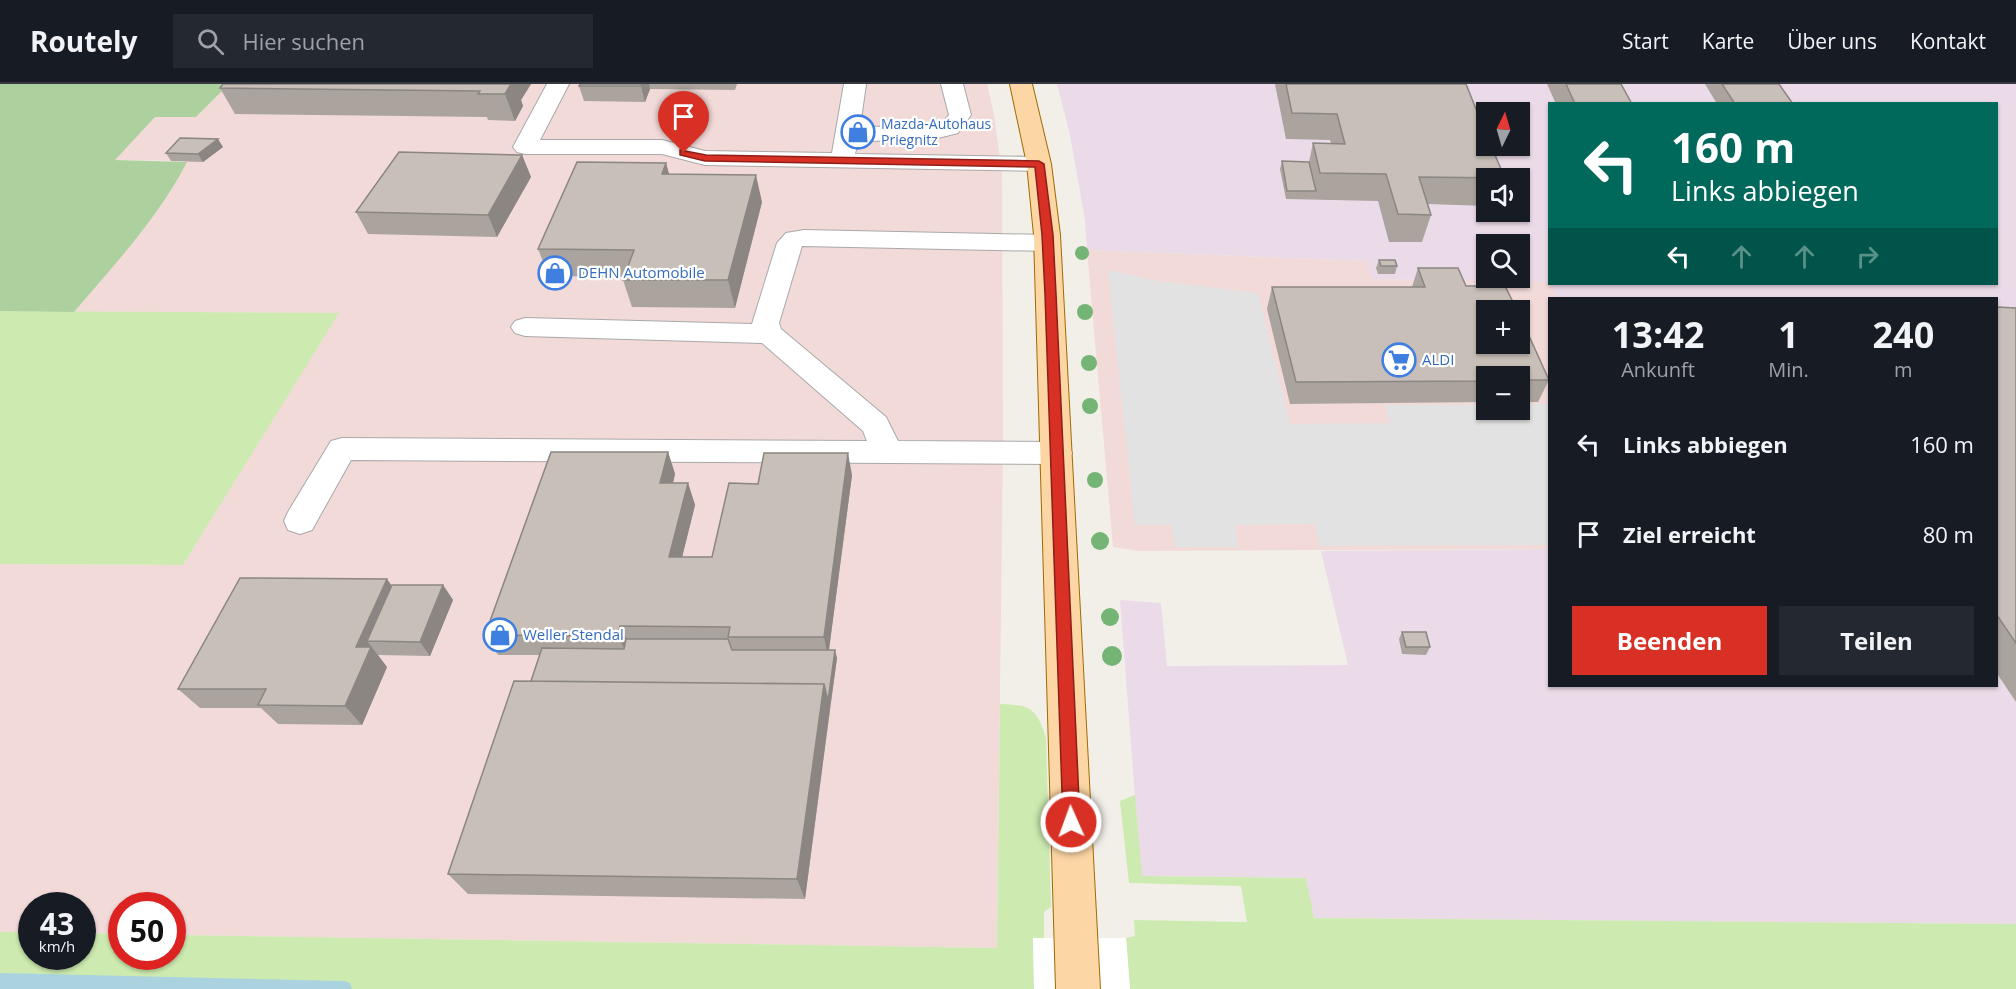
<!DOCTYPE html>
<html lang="de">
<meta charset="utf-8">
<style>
:root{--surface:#171b24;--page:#242831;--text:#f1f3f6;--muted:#9ea1a6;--line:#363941;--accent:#d93025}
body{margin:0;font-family:"Open Sans",sans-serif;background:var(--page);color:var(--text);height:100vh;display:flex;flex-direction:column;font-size:22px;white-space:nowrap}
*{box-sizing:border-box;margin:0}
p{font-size:20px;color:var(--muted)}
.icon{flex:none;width:33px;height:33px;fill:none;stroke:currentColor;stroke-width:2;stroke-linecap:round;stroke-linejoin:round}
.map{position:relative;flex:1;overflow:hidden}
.sheet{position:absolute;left:1548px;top:213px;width:450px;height:390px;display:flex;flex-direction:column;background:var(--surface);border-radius:0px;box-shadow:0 2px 4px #0004}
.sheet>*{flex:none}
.banner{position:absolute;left:1548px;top:18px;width:450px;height:183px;border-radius:0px;box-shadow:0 2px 4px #0004;background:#00695c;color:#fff;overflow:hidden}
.needle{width:39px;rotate:5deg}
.tools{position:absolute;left:1476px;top:18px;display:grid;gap:12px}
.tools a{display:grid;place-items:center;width:54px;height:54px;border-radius:0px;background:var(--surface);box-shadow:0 2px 4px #0004;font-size:30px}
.speed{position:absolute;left:18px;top:808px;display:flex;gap:12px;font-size:30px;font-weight:700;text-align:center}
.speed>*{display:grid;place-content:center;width:78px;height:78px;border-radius:50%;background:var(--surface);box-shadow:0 2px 4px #0004;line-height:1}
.speed small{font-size:15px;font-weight:400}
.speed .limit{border:9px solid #d22;background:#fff;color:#111}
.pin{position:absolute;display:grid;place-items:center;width:51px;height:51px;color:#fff;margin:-62px -26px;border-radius:50% 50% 50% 0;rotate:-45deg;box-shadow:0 0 6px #0007}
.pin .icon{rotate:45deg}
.me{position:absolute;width:66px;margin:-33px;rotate:358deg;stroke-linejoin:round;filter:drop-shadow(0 0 4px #0008)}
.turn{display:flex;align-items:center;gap:21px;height:126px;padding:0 24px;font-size:27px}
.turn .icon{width:78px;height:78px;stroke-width:2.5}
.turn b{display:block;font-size:42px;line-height:51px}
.lanes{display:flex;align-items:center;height:57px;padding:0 24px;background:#0003;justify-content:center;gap:30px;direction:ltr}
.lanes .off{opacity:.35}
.eta{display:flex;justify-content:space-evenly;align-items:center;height:102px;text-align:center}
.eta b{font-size:36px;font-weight:700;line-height:42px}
.primary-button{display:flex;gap:12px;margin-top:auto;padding:12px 24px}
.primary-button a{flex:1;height:69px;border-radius:0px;background:var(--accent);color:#fff;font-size:24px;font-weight:700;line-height:69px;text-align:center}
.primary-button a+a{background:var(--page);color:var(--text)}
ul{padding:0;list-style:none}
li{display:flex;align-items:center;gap:18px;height:90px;padding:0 24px}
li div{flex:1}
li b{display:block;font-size:22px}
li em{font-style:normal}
header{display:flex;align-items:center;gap:36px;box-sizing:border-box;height:84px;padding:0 30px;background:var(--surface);border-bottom:2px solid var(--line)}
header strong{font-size:28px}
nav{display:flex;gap:33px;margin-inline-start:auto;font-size:21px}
.search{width:420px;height:54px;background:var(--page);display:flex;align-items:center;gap:15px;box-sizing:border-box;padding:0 21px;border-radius:0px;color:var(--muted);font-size:22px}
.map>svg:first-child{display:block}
.commercial{fill:#f2dad9;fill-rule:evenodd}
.industrial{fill:#ebdbe8;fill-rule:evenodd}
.grass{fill:#cdebb0}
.forest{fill:#add19e}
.parking{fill:#e2e2e2}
.pier{fill:#fff}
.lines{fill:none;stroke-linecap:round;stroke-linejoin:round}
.stream{fill:#aad3df;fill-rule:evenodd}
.minor-casing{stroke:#a9a9a9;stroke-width:2}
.major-casing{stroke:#a06b00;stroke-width:2}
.minor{fill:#fff;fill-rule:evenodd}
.major{fill:#fcd6a4;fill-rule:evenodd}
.tree{fill:#74b475}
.wall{fill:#aba49e}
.shaded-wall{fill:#8b8681}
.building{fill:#c7bfb8;stroke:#8b8681;stroke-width:1.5}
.route{fill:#d93025;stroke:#8d1f18;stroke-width:1.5}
.labels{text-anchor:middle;stroke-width:4.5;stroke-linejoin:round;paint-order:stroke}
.far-shop-label{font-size:14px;fill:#366cbe;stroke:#fff;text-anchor:start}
.shop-label{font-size:15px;fill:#366cbe;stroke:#fff;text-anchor:start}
</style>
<header>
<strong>Routely</strong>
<div class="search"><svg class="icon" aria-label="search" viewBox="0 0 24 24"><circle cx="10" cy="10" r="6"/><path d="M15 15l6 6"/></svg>Hier suchen</div>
<nav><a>Start</a><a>Karte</a><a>Über uns</a><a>Kontakt</a></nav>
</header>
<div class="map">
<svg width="2016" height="905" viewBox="0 0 2016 905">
<rect width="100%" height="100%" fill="#f2efe9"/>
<path class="commercial" d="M229,0H987L994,30L1002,90L1003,357L997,864L173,851L172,822H122L121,850L83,849L82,822H32L31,848H0V480L183,481L338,229L74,228L140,150L186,77L114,76L155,33H196Z
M1087,166L1368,177L1372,195L1549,197L1558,214H1550L1549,465L1139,467L1113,463ZM1486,226H1520V260H1486ZM1486,292H1520V326H1486Z"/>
<path class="industrial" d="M1057,0H2016V840L1313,834L1306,794L1141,792L1120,516L1161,519L1167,582L1348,581L1321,467L1549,465L1550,602H1996V214H1558L1550,200H1996V20H1550L1549,198L1372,195L1367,177L1087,166L1085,136L1070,51ZM1486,28H1520V62H1486ZM1486,94H1520V128H1486ZM1486,160H1520V194H1486Z"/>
<path class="grass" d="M0,227L339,229L183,481L0,480Z
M1000,620C1030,621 1037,624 1046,654L1051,823L1044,828V854H1033L1034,905H0V848H31L32,873H82L83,849L121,850L122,873H172L173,851L997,864Z
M1135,711L1142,792L1306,794L1314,834L2016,840V905H1130L1126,854L1135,852L1134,836L1247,838L1241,802L1129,799L1120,717Z"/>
<path class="forest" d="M0,0H229L196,33H155L115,76L187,78C158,134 115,180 74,228L0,227Z"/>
<path class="parking" d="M1108,186L1158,197L1258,209L1290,340L1390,339L1385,321H1486V326H1520V320H1549V461L1320,462L1315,440L1235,441L1238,463H1175L1172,441H1135Z"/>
<path class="pier" d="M1033,854H1126L1130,905H1034Z"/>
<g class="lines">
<path class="stream" d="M0,889L344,897L350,899L352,905H0Z"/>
<g class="minor-casing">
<path id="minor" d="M547,0H569L540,56H662L705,67L832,69L844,0H866L860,43L930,42L942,39L949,31L941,0H963L971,31L958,49L930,56L858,57L855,70L1039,73L1047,75L1051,80L1047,85L1039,87L705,81L662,70H525L517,68L513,63Z
M804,146L1047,151L1056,153L1060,159L1056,165L1047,167L802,162L779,239L781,245L886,333L898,357L1057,358L1068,361L1072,369L1068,377L1057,380L351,376L312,446L300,450L288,446L284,437L288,428L331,357L342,354L867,357L863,347L762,259L525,252L515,249L511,243L515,237L525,234L752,240L777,159L786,149Z"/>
</g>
<g class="major-casing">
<path id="major" d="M1010,0H1032L1051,80L1060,151L1100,905H1056L1034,151L1027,80Z"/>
</g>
<use href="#minor" class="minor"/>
<use href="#major" class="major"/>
</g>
<g class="tree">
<circle cx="1082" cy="169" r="7"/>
<circle cx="1085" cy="228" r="8"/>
<circle cx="1089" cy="279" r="8"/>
<circle cx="1090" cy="322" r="8"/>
<circle cx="1095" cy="396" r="8"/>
<circle cx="1100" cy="457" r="9"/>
<circle cx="1110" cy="533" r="9"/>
<circle cx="1112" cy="572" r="10"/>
</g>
<path class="wall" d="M223,0H531L521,16L523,22L515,37L488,36L487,33L235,30L220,4Z
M580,0H737L735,6L650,5L645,18L584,17L579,2Z
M1275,0H1466L1486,94V122L1428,120L1431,131L1422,158H1389L1378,117L1286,115L1280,85L1282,77L1309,78L1313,59L1331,60L1330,56L1286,55Z
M1547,0H1621L1632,20H1556Z
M1705,0H1779L1793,20H1717Z
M223,63L203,78L171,77L166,69Z
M522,71L531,93L497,153L368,150L356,128Z
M666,79L669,90L762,118L735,224L632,223L623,196L624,193L549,192L538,165Z
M1379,176L1397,182L1395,190H1378L1376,184Z
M1418,184L1466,202L1549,296L1538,318H1520V292H1486V318L1290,320L1267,225L1272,203H1412Z
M1996,223L2016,224V618L1996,588Z
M668,368L675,390L673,399H688L695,421L682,473H712L758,400L852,391L829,566L837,574L805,815L468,810L448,790L531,597L539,571H498L485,551Z
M443,501L453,516L430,572L378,571L387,583L362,641L278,640L261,624H200L178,605Z
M1402,548L1430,563L1426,571L1402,570L1399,555Z"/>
<path class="shaded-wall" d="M510,0H531L521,16L523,22L515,37L505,10Z
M642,0H649L650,5L645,18L641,2Z
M218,55L223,63L203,78L198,70Z
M522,71L531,93L497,153L488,131Z
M666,79L673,105L662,90Z
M756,91L762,118L735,224L728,196Z
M668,368L675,390L668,420L660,399Z
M848,369L852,391L828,573L824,553Z
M688,399L695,421L677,494L669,473Z
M387,495L402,516L367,557L387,583L362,641L345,622L356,563Z
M443,501L453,516L430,572L420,558Z
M620,542L630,562L628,572L618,552Z
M835,566L837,574L830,624L828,617Z
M824,600L830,624L805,815L797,795Z"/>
<path class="building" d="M223,0H511L505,10H478L480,7L220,4Z
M580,0H642L641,2H579Z
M1286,0H1466L1486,50V62H1491L1505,94L1419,93L1431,131L1398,130L1386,90L1320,89L1313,59L1345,60L1337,30L1292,29Z
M1566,0H1621L1632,20H1575Z
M1722,0H1779L1793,20H1735Z
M180,54L218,55L198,70L166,69Z
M399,68L522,71L488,131L356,128Z
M1282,77L1309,78L1316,107H1287Z
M577,78L666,79L662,90L756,91L728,196H623L634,166L538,165Z
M1379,176H1395L1397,182H1381Z
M1418,184H1458L1466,202H1505L1517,226H1486V260H1520V232L1549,296H1520V292H1486V297L1296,298L1272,203H1425Z
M1996,223L2016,224V559L1996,530Z
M551,368H668L660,399H688L669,473H712L729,399L758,400L764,369H848L824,553H728L730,543L620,542L618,552L485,551Z
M240,494L387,495L356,563H371L345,622L258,621L266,605H178Z
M392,501H443L420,558L367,557Z
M1402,548H1426L1430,563H1406Z
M626,555H728L732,566H835L828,617L824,600L531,597L542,564L624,565Z
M514,597L824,600L797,795L448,790Z"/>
<path class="route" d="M680,66L706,71L1039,77L1044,80L1053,151L1056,210L1080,738L1077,744L1071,746L1065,744L1063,738L1045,210L1042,151L1035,83L705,77L680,71Z"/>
<defs>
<g id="shop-ring" transform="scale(1.725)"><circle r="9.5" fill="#fff" stroke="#3f7fe0" stroke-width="1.5"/><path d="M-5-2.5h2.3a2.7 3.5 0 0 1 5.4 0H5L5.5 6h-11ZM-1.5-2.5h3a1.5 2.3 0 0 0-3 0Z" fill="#3f7fe0"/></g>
<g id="supermarket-ring" transform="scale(1.725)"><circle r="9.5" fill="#fff" stroke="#3f7fe0" stroke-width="1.5"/><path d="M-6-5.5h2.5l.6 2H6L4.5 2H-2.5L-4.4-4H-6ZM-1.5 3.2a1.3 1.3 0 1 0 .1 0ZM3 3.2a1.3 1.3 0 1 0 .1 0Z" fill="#3f7fe0"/></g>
</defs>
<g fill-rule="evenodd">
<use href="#shop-ring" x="858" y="48"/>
<use href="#shop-ring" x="555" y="189"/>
<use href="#supermarket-ring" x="1399" y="276"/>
<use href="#shop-ring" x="500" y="551"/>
</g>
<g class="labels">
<g class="far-shop-label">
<text x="881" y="45">Mazda-Autohaus<tspan x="881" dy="16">Priegnitz</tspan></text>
</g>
<g class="shop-label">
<text x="578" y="194">DEHN Automobile</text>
<text x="1422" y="281">ALDI</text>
<text x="523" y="556">Weller Stendal</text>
</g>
</g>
</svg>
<div class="tools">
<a><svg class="needle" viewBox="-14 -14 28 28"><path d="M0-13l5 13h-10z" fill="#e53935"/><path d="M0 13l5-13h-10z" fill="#9ea1a6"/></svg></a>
<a><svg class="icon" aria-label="sound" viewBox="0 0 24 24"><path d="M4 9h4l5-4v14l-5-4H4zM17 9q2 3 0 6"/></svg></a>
<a><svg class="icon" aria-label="search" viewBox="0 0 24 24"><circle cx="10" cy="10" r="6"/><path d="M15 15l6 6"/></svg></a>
<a>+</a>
<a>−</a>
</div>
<div class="speed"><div>43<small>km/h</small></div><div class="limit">50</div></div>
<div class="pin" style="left:684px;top:69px;background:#d93025"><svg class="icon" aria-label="arrive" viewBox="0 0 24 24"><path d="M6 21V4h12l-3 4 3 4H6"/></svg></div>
<svg class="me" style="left:1071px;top:738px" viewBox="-20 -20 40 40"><circle r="17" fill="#d93025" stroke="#fff" stroke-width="3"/><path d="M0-11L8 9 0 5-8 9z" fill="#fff"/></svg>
<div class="banner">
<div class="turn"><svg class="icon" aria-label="left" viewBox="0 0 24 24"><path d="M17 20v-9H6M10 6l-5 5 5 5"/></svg><div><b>160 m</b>Links abbiegen</div></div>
<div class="lanes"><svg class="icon" aria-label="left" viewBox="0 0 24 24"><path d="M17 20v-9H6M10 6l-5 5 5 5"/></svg><svg class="icon off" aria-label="ahead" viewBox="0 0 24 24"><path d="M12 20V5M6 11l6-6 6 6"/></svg><svg class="icon off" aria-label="ahead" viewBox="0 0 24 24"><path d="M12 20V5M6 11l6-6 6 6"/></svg><svg class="icon off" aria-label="right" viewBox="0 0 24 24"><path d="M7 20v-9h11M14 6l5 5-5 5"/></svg></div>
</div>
<section class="sheet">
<div class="eta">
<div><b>13:42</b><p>Ankunft</p></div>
<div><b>1</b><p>Min.</p></div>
<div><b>240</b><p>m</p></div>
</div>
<ul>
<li><svg class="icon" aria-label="left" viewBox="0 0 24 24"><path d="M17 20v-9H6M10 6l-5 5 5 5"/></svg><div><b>Links abbiegen</b></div><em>160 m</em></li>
<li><svg class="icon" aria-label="arrive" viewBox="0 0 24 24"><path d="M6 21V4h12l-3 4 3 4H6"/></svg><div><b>Ziel erreicht</b></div><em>80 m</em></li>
</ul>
<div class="primary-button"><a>Beenden</a><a>Teilen</a></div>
</section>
</div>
